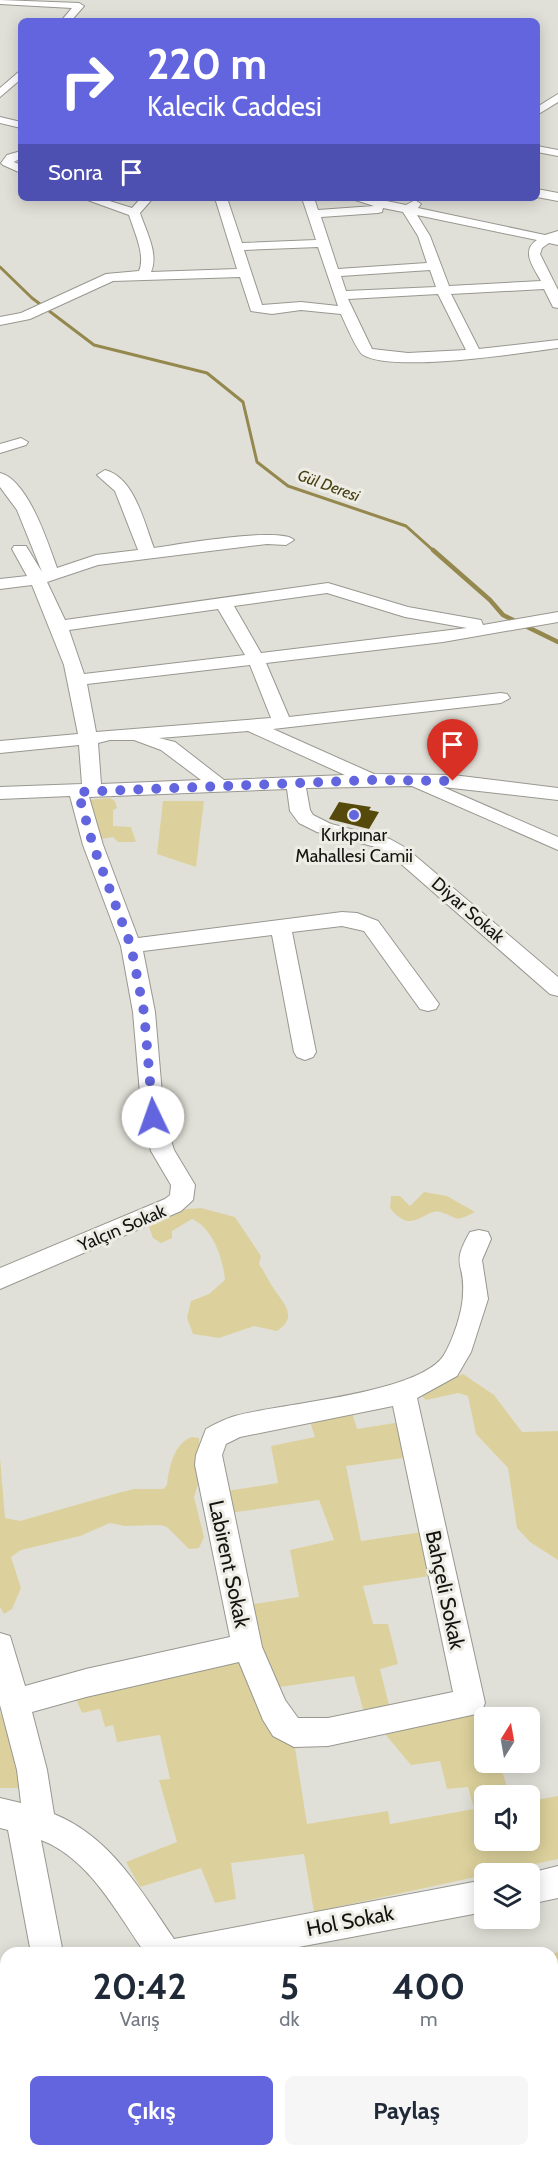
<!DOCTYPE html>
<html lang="tr">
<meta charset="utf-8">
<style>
:root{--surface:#fff;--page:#f6f6f7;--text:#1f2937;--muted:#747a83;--accent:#6265de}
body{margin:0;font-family:Cabin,sans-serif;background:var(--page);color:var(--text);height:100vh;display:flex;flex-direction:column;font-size:22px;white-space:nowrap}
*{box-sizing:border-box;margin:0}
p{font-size:20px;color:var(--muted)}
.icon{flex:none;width:33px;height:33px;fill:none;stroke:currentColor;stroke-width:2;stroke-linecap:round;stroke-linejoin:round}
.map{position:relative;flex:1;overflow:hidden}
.details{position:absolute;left:0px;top:1947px;width:558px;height:210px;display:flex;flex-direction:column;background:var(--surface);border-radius:18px 18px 0 0;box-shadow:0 3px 15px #0003}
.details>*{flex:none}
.guide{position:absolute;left:18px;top:18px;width:522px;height:183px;border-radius:9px;box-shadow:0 3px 15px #0003;background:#6265de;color:#fff;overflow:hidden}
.needle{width:39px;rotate:11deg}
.fabs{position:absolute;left:474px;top:1707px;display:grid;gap:12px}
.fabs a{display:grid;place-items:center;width:66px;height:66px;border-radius:9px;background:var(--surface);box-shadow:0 3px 15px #0003;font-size:30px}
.pin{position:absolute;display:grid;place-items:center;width:51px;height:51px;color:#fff;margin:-62px -26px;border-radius:50% 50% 50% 0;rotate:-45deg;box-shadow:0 0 6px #0007}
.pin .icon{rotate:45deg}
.me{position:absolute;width:66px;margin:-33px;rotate:357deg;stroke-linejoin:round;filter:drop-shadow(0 0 4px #0008)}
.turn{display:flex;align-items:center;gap:21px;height:126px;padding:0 30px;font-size:27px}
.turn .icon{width:78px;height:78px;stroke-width:2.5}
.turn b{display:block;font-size:42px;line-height:51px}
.then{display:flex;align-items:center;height:57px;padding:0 30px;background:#0003;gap:12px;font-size:22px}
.eta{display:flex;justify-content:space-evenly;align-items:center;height:102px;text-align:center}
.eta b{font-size:36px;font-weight:800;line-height:42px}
.cta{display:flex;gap:12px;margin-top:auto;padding:12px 30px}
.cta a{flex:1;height:69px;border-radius:9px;background:var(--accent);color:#fff;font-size:24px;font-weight:800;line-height:69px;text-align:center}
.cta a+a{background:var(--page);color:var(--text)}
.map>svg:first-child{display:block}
.green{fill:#dcd19c}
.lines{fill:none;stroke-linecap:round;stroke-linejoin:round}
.stream-far1{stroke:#94884f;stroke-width:3}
.stream{stroke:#94884f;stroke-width:4.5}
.building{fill:#55490b}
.minor-casing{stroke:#989790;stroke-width:2}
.minor{fill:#fff;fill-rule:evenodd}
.route{stroke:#6265de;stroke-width:10;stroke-dasharray:0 18}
.poi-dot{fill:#6265de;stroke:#eeede5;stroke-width:2}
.labels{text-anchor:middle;stroke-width:6;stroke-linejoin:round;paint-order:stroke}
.far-water-label{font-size:16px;font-style:italic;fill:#494011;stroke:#eeede5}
.poi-label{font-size:18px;fill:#131310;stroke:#eeede5}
.street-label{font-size:18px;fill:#131310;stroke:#eeede5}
.near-street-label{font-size:21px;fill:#131310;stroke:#eeede5}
</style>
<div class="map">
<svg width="558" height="2157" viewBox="0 0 558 2157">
<rect width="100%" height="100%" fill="#e1e0d8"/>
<path class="green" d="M110,798L115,801L117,808L113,810V826L131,827L136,842H118L113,837L101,839L88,800Z
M163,801H204L196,867L157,854Z
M424,1192L447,1196L475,1212C451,1224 460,1217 440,1212C424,1208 413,1237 390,1208L391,1196H400L410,1206Z
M201,1208L235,1217L261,1256L259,1264C264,1271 267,1278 272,1286C282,1302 300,1316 277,1331L254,1326L219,1338L193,1334L187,1318L191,1301L209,1294L225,1280C223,1259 213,1228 192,1219L172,1231V1238L161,1243L153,1238L149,1227L174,1210Z
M463,1374L494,1395L522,1432L558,1431V1560L530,1542L517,1528L508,1468L476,1434L468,1396L458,1393L426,1400L419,1393Z
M351,1409L357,1429L401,1422L403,1458L346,1466L361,1541L422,1532L429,1576L363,1586L373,1624H388L398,1664L380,1669L390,1709L364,1713L354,1676L273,1688L247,1605L299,1597L290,1550L334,1540L319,1500L230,1513L226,1491L278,1483L271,1446L315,1437L309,1418Z
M192,1437L199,1438V1481L194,1497L204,1537L199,1548L189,1549L167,1527L160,1525L125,1526L110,1523L80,1536L21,1550L11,1557L21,1588L12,1609L4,1614L0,1607V1458L5,1518L20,1521L118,1493L134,1489H163L167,1485C169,1467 174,1443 192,1437Z
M233,1660L242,1662C253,1686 271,1740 295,1748L307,1824L388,1811L390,1824L474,1809L468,1787L447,1789L440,1761L411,1765L385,1734L482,1713L484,1720V1762L499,1763L510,1795L484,1796V1840H530V1801L558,1796V1859L314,1912L304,1854L231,1863L236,1899L215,1903L201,1868L140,1887L126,1862L177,1842L159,1780L170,1779L160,1735L117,1742L113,1725L105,1727L100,1709L82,1713L76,1699Z
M0,1712L14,1746L19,1788H0Z
M558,1952V2062L552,2056V1954Z"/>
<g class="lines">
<path class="stream-far1" d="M0,267L32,298L94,345L207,373L243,402L257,462L288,486L406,526L435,552"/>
<path class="stream" d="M433,550L490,600L503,615L558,642"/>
</g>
<path class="building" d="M339,802L371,807L369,810L379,812L369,829L329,819Z"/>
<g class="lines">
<g class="minor-casing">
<path id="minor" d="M0,0L79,3L84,6L71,21H61L72,8L0,4Z
M21,70V79L0,97V88Z
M558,94V102L537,115V107Z
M0,117L21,122V128L0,123Z
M537,146L558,150V156L537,152Z
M21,151V158L14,162L21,165V173L3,165L1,163L7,155Z
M537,189L558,193V201L537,197Z
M82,198H100L132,208L141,198H153L140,213C146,231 159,254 151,272L237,269L215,198H227L242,243L316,240L302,198H314L318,210L374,206L349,198H372L406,205L415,200L421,204L418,208L545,235L558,231V245L549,243L542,248L540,254L558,290V308L553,307L544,289L451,294L479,349L558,340V348C519,353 394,373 363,355C357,351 345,323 341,314L301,310L272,314L251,311L240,277L113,281L30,319L0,325V317L21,313L106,274L139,271C146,255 134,231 129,215ZM383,208L403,212L418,236L427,263L338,269L321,217L378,213L382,212ZM417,215L537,240C520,251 534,268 541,281L449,286L430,236ZM318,247L338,306L301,302L262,305L244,250ZM430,270L436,287L346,291L341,276ZM438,294L466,350L408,353L372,349L348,299Z
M21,438L28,442L26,445L0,453V444Z
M105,470C135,478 144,523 154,548C176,545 282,526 294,540L286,545L267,544L98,565L47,582L65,620L328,583L408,607L481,620L483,625L558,612V622L443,642L266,663L289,717L501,693L507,694L510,698L501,703L273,729L374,774L453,775L558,788V800L443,787L558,837V850L412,786L306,788L310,810L313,815L331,824L390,839L406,848L558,977V996L550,994L392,856L376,847L317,832L299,823L290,811L287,789L89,797L103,845L138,938L342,912L357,913L378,921L439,1004L436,1009L428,1011L420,1009L364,931L342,926L292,932L316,1052L313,1057L305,1060L297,1057L294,1052L272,935L143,951L155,1012L164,1117L174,1150L195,1185L193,1200L181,1211L0,1289V1268L165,1199L170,1195L171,1185L151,1151L142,1117L133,1012L121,946L83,845L70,796L0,799V787L82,784L79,745L0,753V741L78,734L64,665L32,585L0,589V579L27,576L12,549L14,546H26L42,572L17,510L0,487V473C28,480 48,543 57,568L96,555L138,550L115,491L97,475ZM327,593L405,617L467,628L261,653L234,606ZM218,609L245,655L84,674L69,630ZM250,665L271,718L96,732L87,684ZM248,731L345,775L224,780L175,742L159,738ZM110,740H134L161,750L201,780L101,784L98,743Z
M479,1230L488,1232L491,1239L482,1260L488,1299L471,1352L457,1376L417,1398L485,1703L481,1713L328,1746L294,1747L273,1736L263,1720L239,1662L86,1697L32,1712L47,1770L54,1814C111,1837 141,1891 174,1939L484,1880V1912L267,1953H145C117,1913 89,1858 41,1840L63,1953H31L8,1830L0,1828V1798L21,1803L17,1770L0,1705V1633L10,1636L25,1686L86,1669L230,1637L195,1465L196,1455L206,1429C215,1424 225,1419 235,1416C282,1403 419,1394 444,1355C453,1340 463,1311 463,1293C465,1261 450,1267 470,1232ZM393,1406L453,1692L328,1718H298L285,1700L262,1647L222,1455L226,1444L240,1437Z
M558,1866V1898L530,1904V1874H526Z
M6,2067V2101L0,2103V2069Z
M260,2151H296L299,2157H263Z"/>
</g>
<use href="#minor" class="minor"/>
</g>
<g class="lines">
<path class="route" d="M153,1117L144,1012L131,946L93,845L78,792L373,780L453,781"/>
</g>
<circle class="poi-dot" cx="354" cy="815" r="6"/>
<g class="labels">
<g class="far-water-label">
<text transform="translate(329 485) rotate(20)" y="6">Gül Deresi</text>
</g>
<g class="poi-label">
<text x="354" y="841">Kırkpınar<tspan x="354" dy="21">Mahallesi Camii</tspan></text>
</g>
<g class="street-label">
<text transform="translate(468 910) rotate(41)" y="6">Diyar Sokak</text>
<text transform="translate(122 1228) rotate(-23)" y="6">Yalçın Sokak</text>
</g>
<g class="near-street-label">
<text transform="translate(229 1564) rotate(78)" y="7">Labirent Sokak</text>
<text transform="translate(445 1590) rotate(78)" y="7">Bahçeli Sokak</text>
<text transform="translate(350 1921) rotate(-11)" y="7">Hol Sokak</text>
</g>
</g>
</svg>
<div class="fabs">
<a><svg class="needle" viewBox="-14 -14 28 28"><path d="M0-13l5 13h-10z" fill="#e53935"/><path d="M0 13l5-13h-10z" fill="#747a83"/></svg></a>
<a><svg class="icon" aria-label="sound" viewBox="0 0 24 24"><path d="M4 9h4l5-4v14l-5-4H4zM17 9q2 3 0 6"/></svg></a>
<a><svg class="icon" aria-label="layers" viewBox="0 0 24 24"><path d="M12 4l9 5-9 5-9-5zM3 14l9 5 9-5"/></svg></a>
</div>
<div class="pin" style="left:453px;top:781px;background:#d93025"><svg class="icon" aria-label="arrive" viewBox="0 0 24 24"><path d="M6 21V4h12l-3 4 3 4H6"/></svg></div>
<svg class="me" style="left:153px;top:1117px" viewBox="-20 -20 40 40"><circle r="19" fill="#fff"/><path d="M0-13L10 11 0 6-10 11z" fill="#6265de"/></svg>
<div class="guide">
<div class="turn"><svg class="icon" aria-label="right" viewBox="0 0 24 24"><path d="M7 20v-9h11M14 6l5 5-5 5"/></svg><div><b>220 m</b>Kalecik Caddesi</div></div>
<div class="then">Sonra<svg class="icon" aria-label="arrive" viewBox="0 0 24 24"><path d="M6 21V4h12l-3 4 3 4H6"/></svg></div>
</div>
<section class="details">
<div class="eta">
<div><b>20:42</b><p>Varış</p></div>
<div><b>5</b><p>dk</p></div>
<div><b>400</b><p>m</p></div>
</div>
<div class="cta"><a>Çıkış</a><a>Paylaş</a></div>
</section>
</div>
